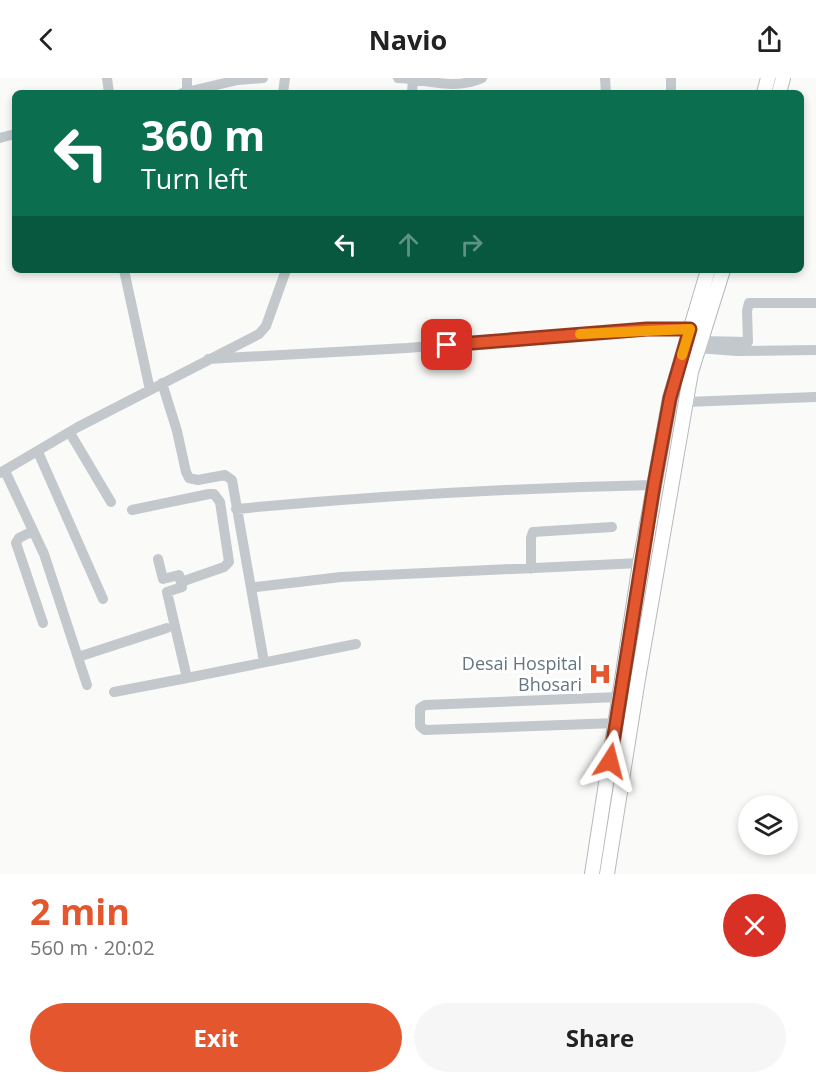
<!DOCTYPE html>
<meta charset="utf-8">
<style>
:root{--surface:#fff;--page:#f6f6f6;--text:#222;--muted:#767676;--accent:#e4572e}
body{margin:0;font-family:"Open Sans",sans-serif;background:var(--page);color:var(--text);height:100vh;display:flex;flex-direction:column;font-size:22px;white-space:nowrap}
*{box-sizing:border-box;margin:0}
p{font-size:20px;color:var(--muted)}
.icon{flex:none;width:33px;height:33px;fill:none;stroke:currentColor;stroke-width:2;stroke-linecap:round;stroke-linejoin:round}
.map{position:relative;height:796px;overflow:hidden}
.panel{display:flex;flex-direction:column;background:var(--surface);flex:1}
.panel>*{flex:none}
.banner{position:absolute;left:12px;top:12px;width:792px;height:183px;border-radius:9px;box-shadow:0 3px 9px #0003;background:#0b6e4f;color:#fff;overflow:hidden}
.tools{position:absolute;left:738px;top:717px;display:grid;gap:12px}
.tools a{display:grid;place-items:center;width:60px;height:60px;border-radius:50%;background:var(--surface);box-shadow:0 3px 9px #0003;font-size:30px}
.pin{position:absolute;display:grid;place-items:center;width:51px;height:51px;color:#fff;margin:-26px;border-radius:12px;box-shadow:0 3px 9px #0006}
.me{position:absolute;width:66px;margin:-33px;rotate:9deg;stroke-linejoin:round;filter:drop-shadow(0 0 4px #0008)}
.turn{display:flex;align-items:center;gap:21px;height:126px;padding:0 30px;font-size:27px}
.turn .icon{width:78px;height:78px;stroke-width:2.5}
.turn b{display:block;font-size:42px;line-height:51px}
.lanes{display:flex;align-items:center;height:57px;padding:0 30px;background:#0003;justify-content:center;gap:30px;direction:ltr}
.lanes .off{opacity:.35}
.round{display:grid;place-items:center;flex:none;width:63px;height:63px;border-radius:32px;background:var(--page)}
.head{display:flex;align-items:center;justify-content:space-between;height:102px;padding:0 30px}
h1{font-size:36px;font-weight:700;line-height:45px;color:var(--accent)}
.button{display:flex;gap:12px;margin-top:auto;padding:12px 30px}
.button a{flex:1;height:69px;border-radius:36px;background:var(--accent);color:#fff;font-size:24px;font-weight:700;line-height:69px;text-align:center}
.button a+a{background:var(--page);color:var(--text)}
header{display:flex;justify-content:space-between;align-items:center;height:78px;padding:0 30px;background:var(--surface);font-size:27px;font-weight:700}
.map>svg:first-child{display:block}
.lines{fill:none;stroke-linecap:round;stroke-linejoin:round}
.major-casing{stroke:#b5babe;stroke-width:16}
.minor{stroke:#c3c8cc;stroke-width:10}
.major{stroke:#fff;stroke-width:14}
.route-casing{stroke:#94391e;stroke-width:15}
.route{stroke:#e4572e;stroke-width:10}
.slow{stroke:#f59e0b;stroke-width:10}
.labels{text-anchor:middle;stroke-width:6;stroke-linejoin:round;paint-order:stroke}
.poi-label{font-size:18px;fill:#657683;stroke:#fff;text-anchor:end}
</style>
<header><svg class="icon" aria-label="back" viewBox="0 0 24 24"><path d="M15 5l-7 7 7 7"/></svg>Navio<svg class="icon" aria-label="share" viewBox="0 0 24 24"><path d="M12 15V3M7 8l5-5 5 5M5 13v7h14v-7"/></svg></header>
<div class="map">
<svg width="816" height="796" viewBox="0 0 816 796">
<rect width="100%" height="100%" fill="#fafaf8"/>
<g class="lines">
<g class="major-casing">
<path id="major" d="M764,15L768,0
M779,15L783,0
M592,796L640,485L670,320L708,192
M607,796L637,607L691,294L723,192"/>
</g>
<path class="minor" d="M107,0L109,15
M187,0V14
M398,0C427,1 454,13 482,0
M605,0L606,15
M671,0V15
M182,15L238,2L263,0
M283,15L285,0
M412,15L413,1
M0,60L15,56
M124,192L150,312
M700,263L748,264L747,233L749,225H816
M697,270L737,273L816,272
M208,281L407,270L647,251L695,252
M162,305L177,353L186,394L189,400L198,402L225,397L232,402L264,584
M686,324L816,319
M70,355L111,424
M38,374L103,521
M5,393L44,476L87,607
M0,395L78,349L259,256L266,248L286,192
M236,431C375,418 514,410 654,407
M132,432L209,416H214L220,424L229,484L224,489L181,504
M33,453L19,460L16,465L43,545
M158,481L163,501L179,497L182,509L167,514L187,600L356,566
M531,491V460L533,454L612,449
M256,509L341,499L640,485
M78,579L167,550
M114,614L187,600
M616,645L425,652L420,648V630L425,627L619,619"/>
<use href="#major" class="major"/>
</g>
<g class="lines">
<g class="route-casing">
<path id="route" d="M447,267L647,251H690L670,320L654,407L610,683"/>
</g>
<use href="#route" class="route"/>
<path class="slow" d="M580,256L690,251L682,277"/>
</g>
<defs>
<g id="hospital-bare" transform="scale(1.8)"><path d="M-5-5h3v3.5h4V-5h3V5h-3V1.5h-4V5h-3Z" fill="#e4572e" stroke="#fff" stroke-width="2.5" paint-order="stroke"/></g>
</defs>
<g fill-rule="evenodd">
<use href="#hospital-bare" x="600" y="596"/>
</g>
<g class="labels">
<g class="poi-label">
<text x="582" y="592">Desai Hospital<tspan x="582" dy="21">Bhosari</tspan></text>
</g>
</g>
</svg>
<div class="tools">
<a><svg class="icon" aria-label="layers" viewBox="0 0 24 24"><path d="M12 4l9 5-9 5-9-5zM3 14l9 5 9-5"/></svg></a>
</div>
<div class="pin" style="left:447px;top:267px;background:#d93025"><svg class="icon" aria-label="arrive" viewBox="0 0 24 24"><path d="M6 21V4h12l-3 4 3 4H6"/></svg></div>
<svg class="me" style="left:610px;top:683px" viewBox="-20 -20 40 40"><path d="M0-17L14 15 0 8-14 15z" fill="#e4572e" stroke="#fff" stroke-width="4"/></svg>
<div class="banner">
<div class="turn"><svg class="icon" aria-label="left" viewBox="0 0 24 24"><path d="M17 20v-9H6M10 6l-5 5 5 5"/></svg><div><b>360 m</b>Turn left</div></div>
<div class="lanes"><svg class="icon" aria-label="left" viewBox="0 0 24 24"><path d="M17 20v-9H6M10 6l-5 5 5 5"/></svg><svg class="icon off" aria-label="ahead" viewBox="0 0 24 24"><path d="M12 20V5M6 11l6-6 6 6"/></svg><svg class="icon off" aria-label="right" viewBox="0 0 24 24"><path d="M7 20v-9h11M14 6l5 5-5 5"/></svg></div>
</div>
</div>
<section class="panel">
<div class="head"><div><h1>2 min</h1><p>560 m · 20:02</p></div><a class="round" style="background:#d93025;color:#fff"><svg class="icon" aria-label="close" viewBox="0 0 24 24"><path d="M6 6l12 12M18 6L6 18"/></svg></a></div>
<div class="button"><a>Exit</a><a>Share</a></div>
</section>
